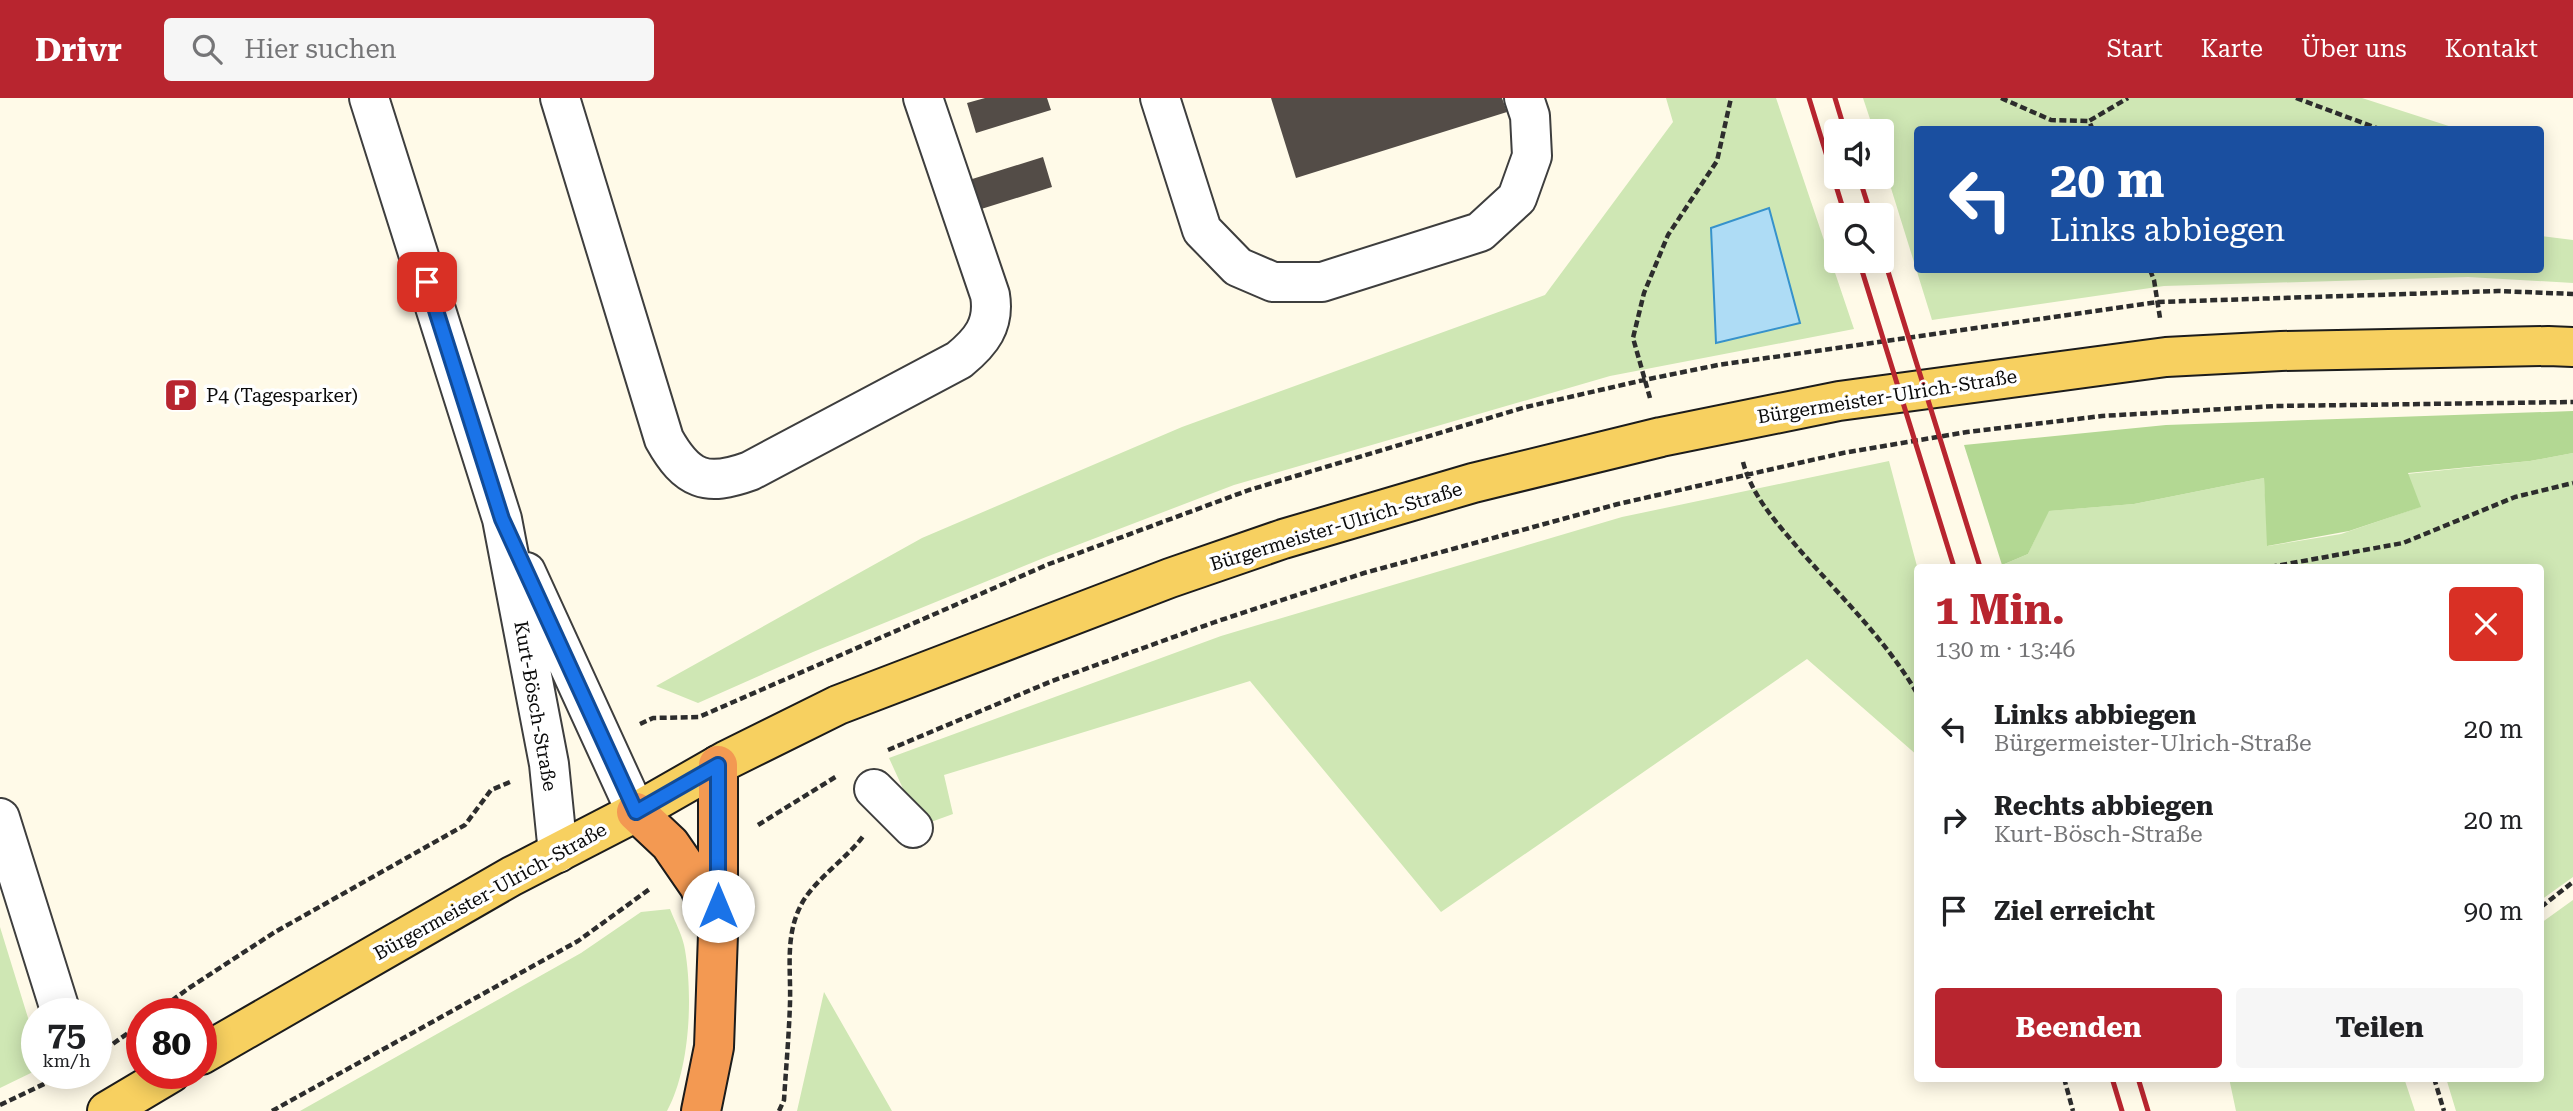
<!DOCTYPE html>
<html lang="de">
<meta charset="utf-8">
<style>
:root{--surface:#fff;--page:#f6f6f6;--text:#202124;--muted:#757577;--accent:#b8252f}
body{margin:0;font-family:"Roboto Serif",serif;background:var(--page);color:var(--text);height:100vh;display:flex;flex-direction:column;font-size:26px;white-space:nowrap}
*{box-sizing:border-box;margin:0}
p{font-size:23px;color:var(--muted)}
.icon{flex:none;width:38px;height:38px;fill:none;stroke:currentColor;stroke-width:2;stroke-linecap:round;stroke-linejoin:round}
.map{position:relative;flex:1;overflow:hidden}
.sheet{position:absolute;left:1914px;top:466px;width:630px;height:518px;display:flex;flex-direction:column;background:var(--surface);border-radius:7px;box-shadow:0 4px 18px #0003}
.sheet>*{flex:none}
.hud{position:absolute;left:1914px;top:28px;width:630px;height:147px;border-radius:7px;box-shadow:0 4px 18px #0003;background:#1a4fa0;color:#fff;overflow:hidden}
.tools{position:absolute;left:1824px;top:21px;display:grid;gap:14px}
.tools a{display:grid;place-items:center;width:70px;height:70px;border-radius:7px;background:var(--surface);box-shadow:0 4px 18px #0003;font-size:35px}
.speed{position:absolute;left:21px;top:900px;display:flex;gap:14px;font-size:35px;font-weight:700;text-align:center}
.speed>*{display:grid;place-content:center;width:91px;height:91px;border-radius:50%;background:var(--surface);box-shadow:0 4px 18px #0003;line-height:1}
.speed small{font-size:18px;font-weight:400}
.speed .limit{border:10px solid #d22;background:#fff;color:#111}
.pin{position:absolute;display:grid;place-items:center;width:60px;height:60px;color:#fff;margin:-30px;border-radius:14px;box-shadow:0 4px 10px #0006}
.me{position:absolute;width:77px;margin:-38px;rotate:0deg;stroke-linejoin:round;filter:drop-shadow(0 0 5px #0008)}
.turn{display:flex;align-items:center;gap:24px;height:147px;padding:0 21px;font-size:32px}
.turn .icon{width:91px;height:91px;stroke-width:2.5}
.turn b{display:block;font-size:49px;line-height:60px}
.round{display:grid;place-items:center;flex:none;width:74px;height:74px;border-radius:7px;background:var(--page)}
.summary{display:flex;align-items:center;justify-content:space-between;height:119px;padding:0 21px}
h1{font-size:42px;font-weight:700;line-height:52px;color:var(--accent)}
.primary-button{display:flex;gap:14px;margin-top:auto;padding:14px 21px}
.primary-button a{flex:1;height:80px;border-radius:7px;background:var(--accent);color:#fff;font-size:28px;font-weight:700;line-height:80px;text-align:center}
.primary-button a+a{background:var(--page);color:var(--text)}
ul{padding:0;list-style:none}
li{display:flex;align-items:center;gap:21px;height:91px;padding:0 21px}
li div{flex:1}
li b{display:block;font-size:26px}
li em{font-style:normal}
header{display:flex;align-items:center;gap:42px;box-sizing:border-box;height:98px;padding:0 35px;background:var(--accent);color:#fff}
header strong{font-size:33px}
nav{display:flex;gap:38px;margin-inline-start:auto;font-size:24px}
.search{width:490px;height:63px;background:var(--page);display:flex;align-items:center;gap:18px;box-sizing:border-box;padding:0 24px;border-radius:7px;color:var(--muted);font-size:26px}
.map>svg:first-child{display:block}
.green{fill:#cfe7b4}
.forest{fill:#b3d893}
.water{fill:#aedcf5;stroke:#3692cb;stroke-width:2}
.building{fill:#534c47}
.lines{fill:none;stroke-linecap:round;stroke-linejoin:round}
.minor-casing{stroke:#3e3e3e;stroke-width:42}
.major-casing{stroke:#1c1c1c;stroke-width:42}
.highway-casing{stroke:#1c1c1c;stroke-width:42}
.path{stroke:#2d2d2d;stroke-width:4.5;stroke-dasharray:7 3.5;stroke-linecap:butt}
.minor{stroke:#fff;stroke-width:38}
.major{stroke:#f7d060;stroke-width:38}
.highway{stroke:#f39952;stroke-width:38}
.rail{stroke:#b8252f;stroke-width:5}
.route-casing{stroke:#114b97;stroke-width:18}
.route{stroke:#1a73e8;stroke-width:12}
.labels{text-anchor:middle;stroke-width:7;stroke-linejoin:round;paint-order:stroke}
.poi-label{font-size:19px;fill:#0b0b0b;stroke:#fff;text-anchor:start}
.street-label{font-size:19px;fill:#0b0b0b;stroke:#fff}
</style>
<header>
<strong>Drivr</strong>
<div class="search"><svg class="icon" aria-label="search" viewBox="0 0 24 24"><circle cx="10" cy="10" r="6"/><path d="M15 15l6 6"/></svg>Hier suchen</div>
<nav><a>Start</a><a>Karte</a><a>Über uns</a><a>Kontakt</a></nav>
</header>
<div class="map">
<svg width="2573" height="1013" viewBox="0 0 2573 1013">
<rect width="100%" height="100%" fill="#fffae8"/>
<path class="green" d="M1666,0H1776L1854,231L1610,278L1234,387L1046,459L813,554L698,605L656,588L922,440L1182,329L1545,197L1673,24Z
M1863,0H2362L2458,31L1918,32V172H2541V138L2573,142V185L2468,179L2164,188L1932,222L1881,58V33H1874Z
M2573,355V779L2541,802V469H2002V467L2028,456L2048,413L2134,406L2264,380L2268,448L2341,436L2420,409L2407,376L2530,363Z
M1889,363L1918,472V658L1807,561L1441,814L1250,583L944,677L953,716L920,728L889,660L1221,538L1622,419Z
M2573,802V1013H2456L2446,980H2541V825Z
M670,811C675,824 683,838 685,852C693,899 690,971 667,1013H300L581,855L641,814Z
M0,829L37,949V972L0,990Z
M824,894L892,1013H797Z
M2229,980H2404L2415,1013H2236Z"/>
<path class="forest" d="M2573,313V355L2530,363L2408,375L2421,409L2349,433L2267,448L2264,380L2134,406L2049,413L2028,456L2002,467L1964,347L2166,327Z"/>
<path class="water" d="M1769,110L1800,225L1716,245L1711,130Z"/>
<path class="building" d="M985,0H1047L1051,12L976,35L967,5Z
M1271,0H1502L1507,14L1296,80Z
M1043,59L1052,89L978,112L969,82Z"/>
<g class="lines">
<g class="minor-casing">
<path id="minor" d="M369,0L502,421L549,666L558,755
M560,0L664,341C687,382 706,389 750,373L959,262C981,244 995,227 990,197L923,0
M1160,0L1202,132L1238,169L1273,184H1322L1480,134L1517,100L1532,58L1530,18L1524,0
M526,474L636,714
M874,691L913,730
M0,720L61,915"/>
</g>
<g class="major-casing">
<path id="major" d="M201,957L512,778L636,714L727,662L838,607L1170,480L1283,441L1473,385L1661,339L1839,303L2166,259L2281,253L2548,248L2573,249
M107,1013L171,975"/>
</g>
<g class="highway-casing">
<path id="highway" d="M636,714L670,746L699,788L714,824
M701,1013L714,949L718,836V667"/>
</g>
<path class="path" d="M2001,0L2051,22L2089,23
M2296,0L2382,32
M2093,32L2089,23L2128,0
M2150,172L2154,182L2160,220
M1650,300L1633,240L1644,195L1668,137L1717,63L1731,0
M1743,364C1752,398 1776,424 1798,450C1839,497 1887,543 1918,597
M2270,469L2403,445L2515,399L2573,385
M640,626L653,620L699,619L1049,466L1249,392L1526,309L1644,282L1718,267L2158,204L2498,193L2573,196
M888,652L1052,583L1215,524L1364,475L1618,406L1843,355L1967,334L2102,318L2276,308L2573,304
M758,727L837,678
M2541,809L2573,784
M155,915L189,890L275,834L465,727L491,692L510,684
M96,958L142,925
M2064,980L2073,1013
M2434,980L2444,1013
M0,1007L67,975
M272,1013L578,843L651,790
M779,1013L784,1002C786,970 789,937 790,905C791,872 785,840 800,809C812,783 847,761 864,737"/>
<use href="#minor" class="minor"/>
<use href="#major" class="major"/>
<use href="#highway" class="highway"/>
<path class="rail" d="M1809,0L1845,117
M1835,0L1845,33
M1859,79L1871,117
M1881,151L1980,469
M1859,163L1954,469
M2112,980L2122,1013
M2138,980L2148,1013"/>
</g>
<g class="lines">
<g class="route-casing">
<path id="route" d="M427,184L502,421L636,714L718,667V808"/>
</g>
<use href="#route" class="route"/>
</g>
<defs>
<g id="parking-square" transform="scale(1.75)"><rect x="-9" y="-9" width="18" height="18" rx="4" fill="#b8252f" stroke="#fff"/><path d="M-3.5-5.5H1a3.5 3.5 0 0 1 0 7H-1V5.5H-3.5ZM-1-3.4V-.6H.8a1.4 1.4 0 0 0 0-2.8Z" fill="#fff"/></g>
</defs>
<g fill-rule="evenodd">
<use href="#parking-square" x="181" y="297"/>
</g>
<g class="labels">
<g class="poi-label">
<text x="206" y="304">P4 (Tagesparker)</text>
</g>
<g class="street-label">
<text transform="translate(1887 298) rotate(-9)" y="7">Bürgermeister-Ulrich-Straße</text>
<text transform="translate(1336 428) rotate(-17)" y="7">Bürgermeister-Ulrich-Straße</text>
<text transform="translate(536 608) rotate(80)" y="7">Kurt-Bösch-Straße</text>
<text transform="translate(490 793) rotate(-29)" y="7">Bürgermeister-Ulrich-Straße</text>
</g>
</g>
</svg>
<div class="tools">
<a><svg class="icon" aria-label="sound" viewBox="0 0 24 24"><path d="M4 9h4l5-4v14l-5-4H4zM17 9q2 3 0 6"/></svg></a>
<a><svg class="icon" aria-label="search" viewBox="0 0 24 24"><circle cx="10" cy="10" r="6"/><path d="M15 15l6 6"/></svg></a>
</div>
<div class="speed"><div>75<small>km/h</small></div><div class="limit">80</div></div>
<div class="pin" style="left:427px;top:184px;background:#d93025"><svg class="icon" aria-label="arrive" viewBox="0 0 24 24"><path d="M6 21V4h12l-3 4 3 4H6"/></svg></div>
<svg class="me" style="left:718px;top:808px" viewBox="-20 -20 40 40"><circle r="19" fill="#fff"/><path d="M0-13L10 11 0 6-10 11z" fill="#1a73e8"/></svg>
<div class="hud">
<div class="turn"><svg class="icon" aria-label="left" viewBox="0 0 24 24"><path d="M17 20v-9H6M10 6l-5 5 5 5"/></svg><div><b>20 m</b>Links abbiegen</div></div>
</div>
<section class="sheet">
<div class="summary"><div><h1>1 Min.</h1><p>130 m · 13:46</p></div><a class="round" style="background:#d93025;color:#fff"><svg class="icon" aria-label="close" viewBox="0 0 24 24"><path d="M6 6l12 12M18 6L6 18"/></svg></a></div>
<ul>
<li><svg class="icon" aria-label="left" viewBox="0 0 24 24"><path d="M17 20v-9H6M10 6l-5 5 5 5"/></svg><div><b>Links abbiegen</b><p>Bürgermeister-Ulrich-Straße</p></div><em>20 m</em></li>
<li><svg class="icon" aria-label="right" viewBox="0 0 24 24"><path d="M7 20v-9h11M14 6l5 5-5 5"/></svg><div><b>Rechts abbiegen</b><p>Kurt-Bösch-Straße</p></div><em>20 m</em></li>
<li><svg class="icon" aria-label="arrive" viewBox="0 0 24 24"><path d="M6 21V4h12l-3 4 3 4H6"/></svg><div><b>Ziel erreicht</b></div><em>90 m</em></li>
</ul>
<div class="primary-button"><a>Beenden</a><a>Teilen</a></div>
</section>
</div>
